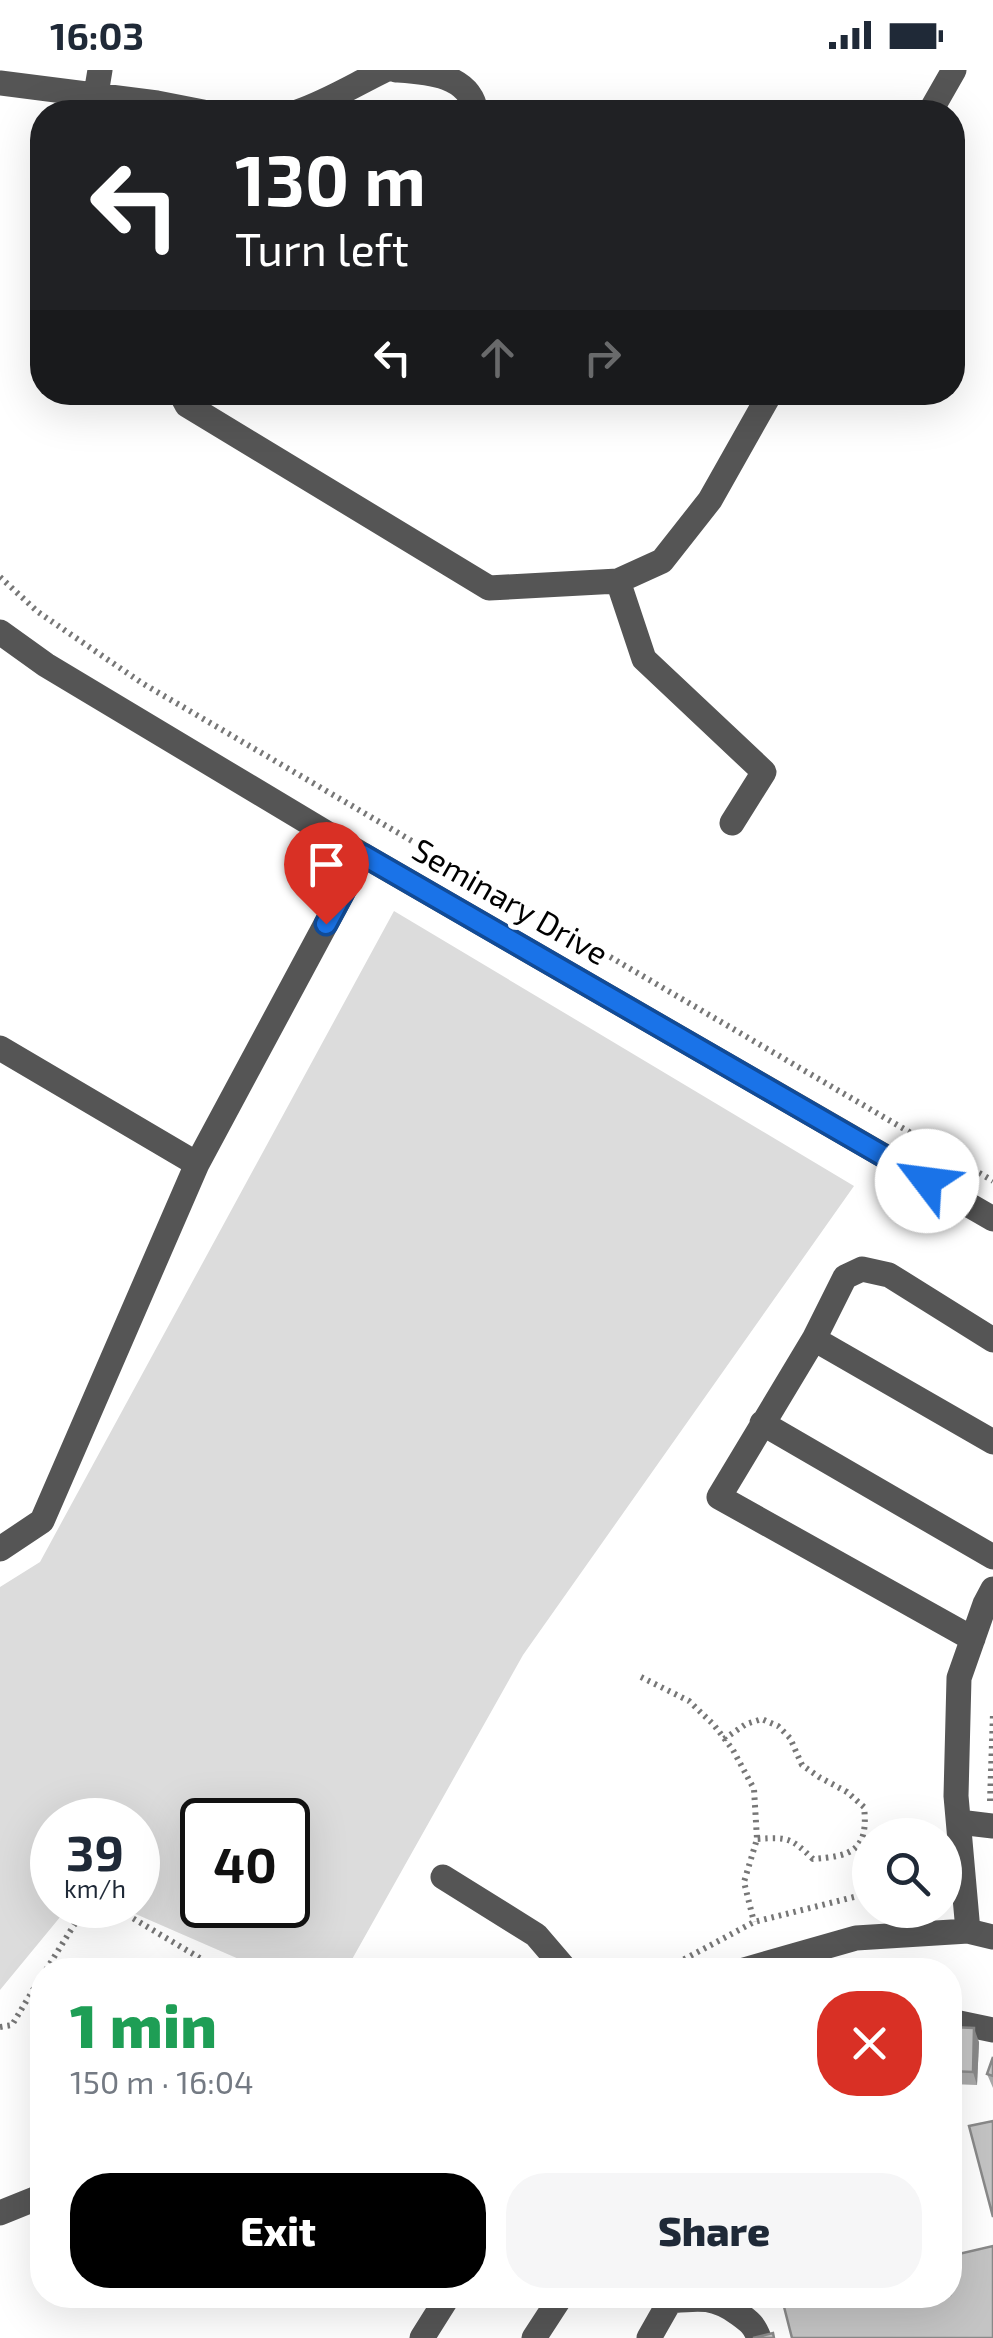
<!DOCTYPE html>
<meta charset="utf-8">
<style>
:root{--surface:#fff;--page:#f6f6f7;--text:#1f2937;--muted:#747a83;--accent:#000}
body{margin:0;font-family:"Exo 2",sans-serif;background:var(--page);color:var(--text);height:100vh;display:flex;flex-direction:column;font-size:38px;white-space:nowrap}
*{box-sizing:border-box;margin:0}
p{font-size:32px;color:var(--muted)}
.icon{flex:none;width:55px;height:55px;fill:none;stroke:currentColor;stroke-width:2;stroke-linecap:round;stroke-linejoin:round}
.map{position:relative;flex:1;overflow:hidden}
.side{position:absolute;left:30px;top:1888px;width:932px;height:350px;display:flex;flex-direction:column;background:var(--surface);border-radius:40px;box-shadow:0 10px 40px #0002}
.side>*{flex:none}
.top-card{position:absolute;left:30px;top:30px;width:935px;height:305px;border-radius:40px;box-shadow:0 10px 40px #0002;background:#202124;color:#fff;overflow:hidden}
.fabs{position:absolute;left:852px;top:1748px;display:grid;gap:20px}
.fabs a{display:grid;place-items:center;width:110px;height:110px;border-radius:50%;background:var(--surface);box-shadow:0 10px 40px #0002;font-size:50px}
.speed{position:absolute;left:30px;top:1728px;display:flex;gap:20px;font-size:50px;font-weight:700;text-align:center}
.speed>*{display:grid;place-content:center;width:130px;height:130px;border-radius:50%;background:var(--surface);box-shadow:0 10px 40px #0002;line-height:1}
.speed small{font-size:25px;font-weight:400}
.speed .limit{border:5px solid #111;border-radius:15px;background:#fff;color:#111}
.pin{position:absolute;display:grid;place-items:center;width:85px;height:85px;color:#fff;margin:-102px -42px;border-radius:50% 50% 50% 0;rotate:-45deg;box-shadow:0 0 10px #0007}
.pin .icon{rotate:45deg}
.me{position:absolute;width:110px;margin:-55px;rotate:300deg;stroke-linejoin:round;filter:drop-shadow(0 0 8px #0008)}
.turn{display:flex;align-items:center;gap:35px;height:210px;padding:0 40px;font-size:45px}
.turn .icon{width:130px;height:130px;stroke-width:2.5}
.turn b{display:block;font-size:70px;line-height:85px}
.lanes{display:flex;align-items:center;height:95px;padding:0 40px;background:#0003;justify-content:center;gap:50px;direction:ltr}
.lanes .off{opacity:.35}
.round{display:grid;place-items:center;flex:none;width:105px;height:105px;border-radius:40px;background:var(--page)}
.head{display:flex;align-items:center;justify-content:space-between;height:170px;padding:0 40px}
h1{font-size:60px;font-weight:800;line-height:75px;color:#1e9e55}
.primary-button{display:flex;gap:20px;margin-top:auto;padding:20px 40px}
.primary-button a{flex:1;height:115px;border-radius:40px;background:var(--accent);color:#fff;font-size:40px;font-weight:800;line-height:115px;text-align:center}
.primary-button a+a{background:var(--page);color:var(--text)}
.status{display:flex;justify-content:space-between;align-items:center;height:70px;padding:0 50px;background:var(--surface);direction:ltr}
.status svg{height:28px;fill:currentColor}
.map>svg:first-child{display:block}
.green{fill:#dcdcdc;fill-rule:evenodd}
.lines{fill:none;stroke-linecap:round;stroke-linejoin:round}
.path{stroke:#777;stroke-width:6;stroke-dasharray:2.5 5;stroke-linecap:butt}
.minor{stroke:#555;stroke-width:25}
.wall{fill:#a9a9a9}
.shaded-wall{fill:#898989}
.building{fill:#c4c4c4;stroke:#898989;stroke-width:2.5}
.route-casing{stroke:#114b97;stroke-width:25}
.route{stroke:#1a73e8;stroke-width:18}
.labels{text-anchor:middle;stroke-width:10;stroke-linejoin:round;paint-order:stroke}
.street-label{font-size:32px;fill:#000;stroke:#fff}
</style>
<div class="status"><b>16:03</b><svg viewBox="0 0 49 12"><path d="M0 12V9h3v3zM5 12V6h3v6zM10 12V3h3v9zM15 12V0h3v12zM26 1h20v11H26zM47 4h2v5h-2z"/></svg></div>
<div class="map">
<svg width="993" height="2268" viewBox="0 0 993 2268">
<rect width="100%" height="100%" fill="#fff"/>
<path class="green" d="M394,841L854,1116L523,1585L346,1900H264L115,1835H138V1750H52V1835H70L0,1920V1517L40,1492ZM202,1750H288V1835H202Z"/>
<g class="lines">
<path class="path" d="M0,507L38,542L142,613L993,1111
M641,1607L689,1631L714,1655L733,1680L754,1719L757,1769L744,1812L754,1852
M724,1669L746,1654L762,1649L778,1656L790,1668L802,1695L819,1707L847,1722L864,1737C869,1781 851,1786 813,1789C790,1767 788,1767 757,1769
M990,1731L993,1643
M46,1900L74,1855L92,1840H119L220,1900
M664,1900L754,1852L870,1823
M0,1957L12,1955L42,1905"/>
<path class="minor" d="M396,0C426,2 470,4 476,42
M0,13L157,33L203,42
M93,42L100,0
M297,42C327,32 356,14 385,0
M930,42L954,0
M180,322L187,335L489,518L618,511L662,491L710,430L771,322
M618,511L644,589L764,702L732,753
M0,562L46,595L363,785L993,1149
M0,978L197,1094
M814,1269L845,1207L862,1199L889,1205L993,1270
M762,1353L993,1487
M0,1479L42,1451L197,1094L363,785
M973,1569L719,1427L814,1269L993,1372
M959,1752L993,1756
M443,1807L536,1865L566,1900
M968,1861L956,1726L959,1608L985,1534L993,1519
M744,1900L856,1868L968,1861L993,1867
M950,1951L993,1960
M0,2143L42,2126
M670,2231C700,2228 714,2226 739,2244C750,2252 754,2255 759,2268
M422,2268L449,2225
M534,2268L562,2225
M649,2268L670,2231L660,2225"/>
</g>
<path class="wall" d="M950,1957L979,1972L977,2015L950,2014Z
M993,1987V2018L987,2004Z"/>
<path class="shaded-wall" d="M974,1958L979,1972L977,2015L973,2002Z"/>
<path class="building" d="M950,1957L974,1958L973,2002L950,2001Z
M993,1987V2006L987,2004Z
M993,2051V2147L969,2056Z
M993,2176V2268H792L781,2225H950V2186Z
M773,2263L774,2268H753Z"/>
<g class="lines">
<g class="route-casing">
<path id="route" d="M326,854L363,785L927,1111"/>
</g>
<use href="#route" class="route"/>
</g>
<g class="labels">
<g class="street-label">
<text transform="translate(510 832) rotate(30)" y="11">Seminary Drive</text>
</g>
</g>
</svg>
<div class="fabs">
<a><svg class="icon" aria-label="search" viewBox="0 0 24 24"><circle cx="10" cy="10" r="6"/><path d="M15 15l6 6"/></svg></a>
</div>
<div class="speed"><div>39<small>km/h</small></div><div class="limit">40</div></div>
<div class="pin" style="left:326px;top:854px;background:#d93025"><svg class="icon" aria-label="arrive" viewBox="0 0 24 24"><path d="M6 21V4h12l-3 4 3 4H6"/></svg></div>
<svg class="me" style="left:927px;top:1111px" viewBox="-20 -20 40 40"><circle r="19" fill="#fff"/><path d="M0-13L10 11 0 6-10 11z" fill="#1a73e8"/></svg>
<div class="top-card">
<div class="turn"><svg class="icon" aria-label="left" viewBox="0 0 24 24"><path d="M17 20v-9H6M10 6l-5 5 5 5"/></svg><div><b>130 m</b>Turn left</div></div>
<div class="lanes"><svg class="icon" aria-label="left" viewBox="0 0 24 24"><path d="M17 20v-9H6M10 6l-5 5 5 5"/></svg><svg class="icon off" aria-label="ahead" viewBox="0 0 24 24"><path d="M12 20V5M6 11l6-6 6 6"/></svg><svg class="icon off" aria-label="right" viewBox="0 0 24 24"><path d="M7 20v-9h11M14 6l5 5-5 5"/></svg></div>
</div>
<section class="side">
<div class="head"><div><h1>1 min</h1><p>150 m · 16:04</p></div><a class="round" style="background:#d93025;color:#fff"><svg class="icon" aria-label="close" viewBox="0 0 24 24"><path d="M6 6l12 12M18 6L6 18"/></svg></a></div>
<div class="primary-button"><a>Exit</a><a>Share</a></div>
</section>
</div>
